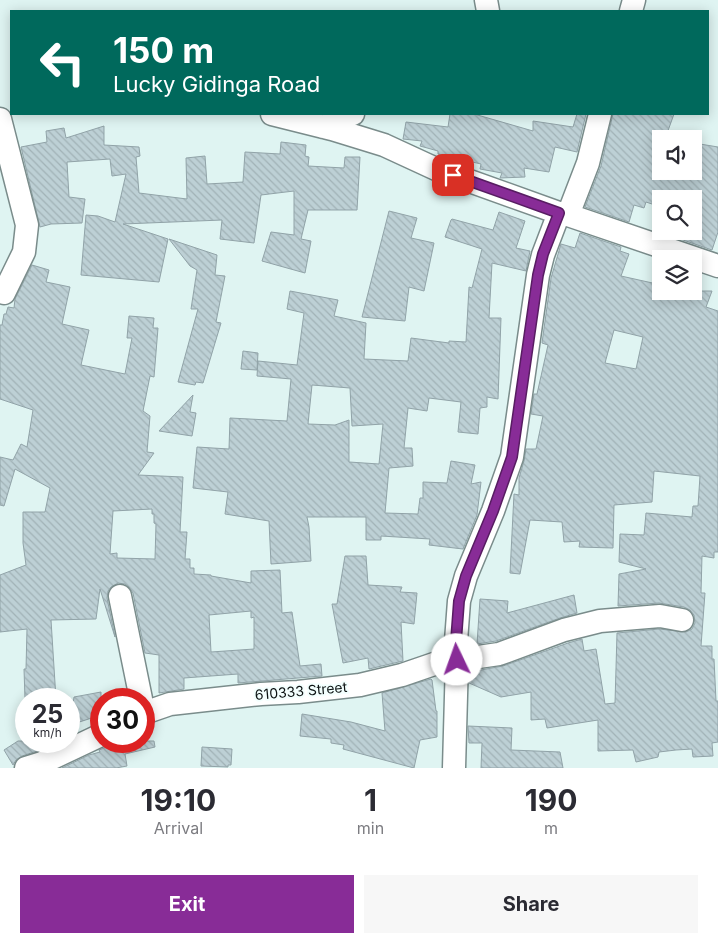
<!DOCTYPE html>
<style>
:root{--surface:#fff;--page:#f7f7f7;--text:#2b2b33;--muted:#7c7c81;--accent:#882c97}
body{margin:0;font-family:Inter,sans-serif;background:var(--page);color:var(--text);height:100vh;display:flex;flex-direction:column;font-size:19px;white-space:nowrap}
*{box-sizing:border-box;margin:0}
p{font-size:16px;color:var(--muted)}
.icon{flex:none;width:28px;height:28px;fill:none;stroke:currentColor;stroke-width:2;stroke-linecap:round;stroke-linejoin:round}
.map{position:relative;height:768px;overflow:hidden}
.details{display:flex;flex-direction:column;background:var(--surface);flex:1}
.details>*{flex:none}
.top-card{position:absolute;left:10px;top:10px;width:699px;height:105px;border-radius:0px;box-shadow:0 2px 12px #0003;background:#00695c;color:#fff;overflow:hidden}
.tools{position:absolute;left:652px;top:130px;display:grid;gap:10px}
.tools a{display:grid;place-items:center;width:50px;height:50px;border-radius:0px;background:var(--surface);box-shadow:0 2px 12px #0003;font-size:25px}
.speed{position:absolute;left:15px;top:688px;display:flex;gap:10px;font-size:25px;font-weight:700;text-align:center}
.speed>*{display:grid;place-content:center;width:65px;height:65px;border-radius:50%;background:var(--surface);box-shadow:0 2px 12px #0003;line-height:1}
.speed small{font-size:12px;font-weight:400}
.speed .limit{border:8px solid #d22;background:#fff;color:#111}
.pin{position:absolute;display:grid;place-items:center;width:42px;height:42px;color:#fff;margin:-21px;border-radius:10px;box-shadow:0 2px 8px #0006}
.me{position:absolute;width:55px;margin:-28px;rotate:357deg;stroke-linejoin:round;filter:drop-shadow(0 0 4px #0008)}
.turn{display:flex;align-items:center;gap:18px;height:105px;padding:0 20px;font-size:22px}
.turn .icon{width:65px;height:65px;stroke-width:2.5}
.turn b{display:block;font-size:35px;line-height:42px}
.eta{display:flex;justify-content:space-evenly;align-items:center;height:85px;text-align:center}
.eta b{font-size:30px;font-weight:700;line-height:35px}
.button{display:flex;gap:10px;margin-top:auto;padding:10px 20px}
.button a{flex:1;height:58px;border-radius:0px;background:var(--accent);color:#fff;font-size:20px;font-weight:700;line-height:58px;text-align:center}
.button a+a{background:var(--page);color:var(--text)}
.map>svg:first-child{display:block}
.building{fill:url(#building-back-hatch);stroke:#91a3a8;fill-rule:evenodd}
.lines{fill:none;stroke-linecap:round;stroke-linejoin:round}
.minor-casing{stroke:#7a8c8b;stroke-width:25}
.minor{stroke:#fff;stroke-width:22}
.route-casing{stroke:#581d62;stroke-width:12}
.route{stroke:#882c97;stroke-width:9}
.labels{text-anchor:middle;stroke-width:4;stroke-linejoin:round;paint-order:stroke}
.street-label{font-size:14px;fill:#0c1212;stroke:#f3fffe}
</style>
<div class="map">
<svg width="718" height="768" viewBox="0 0 718 768">
<defs>
<pattern id="building-back-hatch" width="6" height="6" patternUnits="userSpaceOnUse" patternTransform="scale(1.25)"><rect width="6" height="6" fill="#bdd0d5"/><path d="M-1 5l2 2M0 0l6 6M5-1l2 2" fill="none" stroke="#a1b2b6"/></pattern>
</defs>
<rect width="100%" height="100%" fill="#dff4f2"/>
<path class="building" d="M450,114H474L533,131V121L573,127L577,114H586L577,152L555,147L549,172L524,168L525,177L500,178L502,173L480,169L481,164L438,154V151L420,146L422,141L403,139L406,122L448,127Z
M613,114H674L665,139H661V171H694V143L718,147V232L712,250L657,231H694V199H661V207L646,202L644,208L634,205L629,222L585,207L601,166Z
M104,126V145L139,147L140,156L136,157L139,193L187,199L186,158L205,156L207,184L243,182L245,152L280,154L281,142L306,145L305,156L309,157L308,166L344,168L345,157H360L357,210H308L301,239L311,241L305,273L262,261L271,232L294,235V191L261,195L254,243L220,239L222,220L123,224L168,239L159,282L81,275L86,215L98,216L115,222L126,174L112,176L110,159L67,162L69,197L85,199L82,223L51,224L40,227L21,147L47,142L46,131L64,128L66,138Z
M389,211L417,218L411,238L434,243L424,291L409,287L405,321L362,317Z
M499,212L525,221L516,248L530,251L526,271L492,263L489,318H501L498,399L487,397V407L480,408L478,434L458,432L461,402L429,398L427,411L408,408L404,448H412L413,466L389,468L385,513L418,514L420,498H423V482L447,483L451,461L475,465L471,484L481,482L477,515L463,549L429,545L430,539L381,536V540H366V517H307L309,527L311,561L271,564L269,521L225,514L228,492L193,488L197,447L229,449L230,418L287,421L291,379L257,376L258,361L297,365L304,313L287,309L290,291L338,300L334,316L366,323L364,359L408,361L411,338L449,343V341L466,342L469,287L472,288L482,249L445,237L451,220L452,219L493,230ZM312,385L350,388L352,426L383,424L379,464L349,462V420L335,425L308,424Z
M580,233L621,247L620,251L629,254L621,276L657,284L656,291H712L706,307L718,311V552H714V558L702,556L701,593H705L701,646H712V659H714L716,701H718V742L712,743L713,756L693,757L692,749L676,750L659,752L658,757L636,762L633,750L598,751V720L547,728L545,719L531,720V692L501,697L469,683L470,672L503,666L568,643L582,639L584,651L596,649L605,704L615,703L617,633L659,629L686,632L692,629L695,623L694,615L690,610L684,607L659,603L618,606L619,574L646,569L619,562L620,534L644,535L646,513L692,517L693,506H698L700,476L654,471L652,502L614,505L613,548L579,547L580,541L564,542L562,522L530,520L520,574L510,573L514,494L519,495V478L524,461L526,449H536L543,416L531,414L534,394H537L548,345L542,343L551,278L561,244L575,248ZM614,330L643,337L636,369L605,363Z
M169,239L217,255L215,275L225,276L216,322L221,323L203,383L196,382L195,385L178,382L198,309H191L197,270L190,266Z
M32,265L49,270L46,282L70,287L62,324L89,330L81,365L125,374L132,338H127L129,316L154,318L153,328H158L154,377L150,376L143,411L150,416L147,452L154,453L138,475L183,477L180,532H187L185,559H190V568H194V574L211,575V576L251,583V571L280,570L282,613L292,612L300,666L321,664L322,676L238,683V674L184,678V689L159,693V655L145,653L133,593L129,587L125,584L118,583L111,587L108,591L107,598L115,637L100,589L96,619L51,620L56,699H25L24,669H26L27,629L0,632V575L26,565L23,543V512H45L50,488L15,469L4,506L0,505V457L13,460L21,444L27,447L33,410L0,399V325H2L4,314H6L8,307L14,308L15,299ZM152,509V514H154V523L156,524L155,559L117,558V553L110,554L113,511ZM251,611V618L254,617V649L211,652L209,615Z
M243,351L258,353L257,370L241,369Z
M193,395L190,412L196,413L192,436L159,431Z
M345,556H366L368,585L402,587L400,592L417,593L414,624L401,622L403,661L369,669L368,658L343,663L332,604H337Z
M574,595L577,613L560,618L496,641L477,644L480,599L508,601L507,613Z
M431,679L432,680L436,711H437V737L420,740L414,768L343,749L344,745L331,743V739L300,736L302,714L351,722L385,731L382,693Z
M101,692V715L70,725L74,697Z
M468,726L512,728L511,750L560,752L563,768H481L482,743H469Z
M18,741H53L37,751L22,756L16,760L13,765L4,750Z
M112,741H154L155,747L125,754L127,766L116,768H62L89,755L100,752L99,750L107,747Z
M202,747L232,749L231,765H228V767L201,766Z"/>
<g class="lines">
<g class="minor-casing">
<path id="minor" d="M486,0L488,11
M631,11L634,0
M272,114L332,129L384,145L436,169L559,213L568,215L718,266
M0,119L27,225L24,252L4,293
M323,127L353,114
M568,215L588,163L600,114
M120,596L141,699
M144,713L170,704L261,694L298,692L360,685L402,675L437,663L499,654L564,630L600,621L660,616L682,620
M26,768L42,763L101,735
M454,768L457,660L456,641L459,601L466,576L493,511L512,457L538,275L543,255L559,213"/>
</g>
<use href="#minor" class="minor"/>
</g>
<g class="lines">
<g class="route-casing">
<path id="route" d="M453,175L559,213L543,254L538,275L512,457L493,511L466,576L459,601L456,641L457,660"/>
</g>
<use href="#route" class="route"/>
</g>
<g class="labels">
<g class="street-label">
<text transform="translate(301 691) rotate(-5)" y="5">610333 Street</text>
</g>
</g>
</svg>
<div class="tools">
<a><svg class="icon" aria-label="sound" viewBox="0 0 24 24"><path d="M4 9h4l5-4v14l-5-4H4zM17 9q2 3 0 6"/></svg></a>
<a><svg class="icon" aria-label="search" viewBox="0 0 24 24"><circle cx="10" cy="10" r="6"/><path d="M15 15l6 6"/></svg></a>
<a><svg class="icon" aria-label="layers" viewBox="0 0 24 24"><path d="M12 4l9 5-9 5-9-5zM3 14l9 5 9-5"/></svg></a>
</div>
<div class="speed"><div>25<small>km/h</small></div><div class="limit">30</div></div>
<div class="pin" style="left:453px;top:175px;background:#d93025"><svg class="icon" aria-label="arrive" viewBox="0 0 24 24"><path d="M6 21V4h12l-3 4 3 4H6"/></svg></div>
<svg class="me" style="left:457px;top:660px" viewBox="-20 -20 40 40"><circle r="19" fill="#fff"/><path d="M0-13L10 11 0 6-10 11z" fill="#882c97"/></svg>
<div class="top-card">
<div class="turn"><svg class="icon" aria-label="left" viewBox="0 0 24 24"><path d="M17 20v-9H6M10 6l-5 5 5 5"/></svg><div><b>150 m</b>Lucky Gidinga Road</div></div>
</div>
</div>
<section class="details">
<div class="eta">
<div><b>19:10</b><p>Arrival</p></div>
<div><b>1</b><p>min</p></div>
<div><b>190</b><p>m</p></div>
</div>
<div class="button"><a>Exit</a><a>Share</a></div>
</section>
